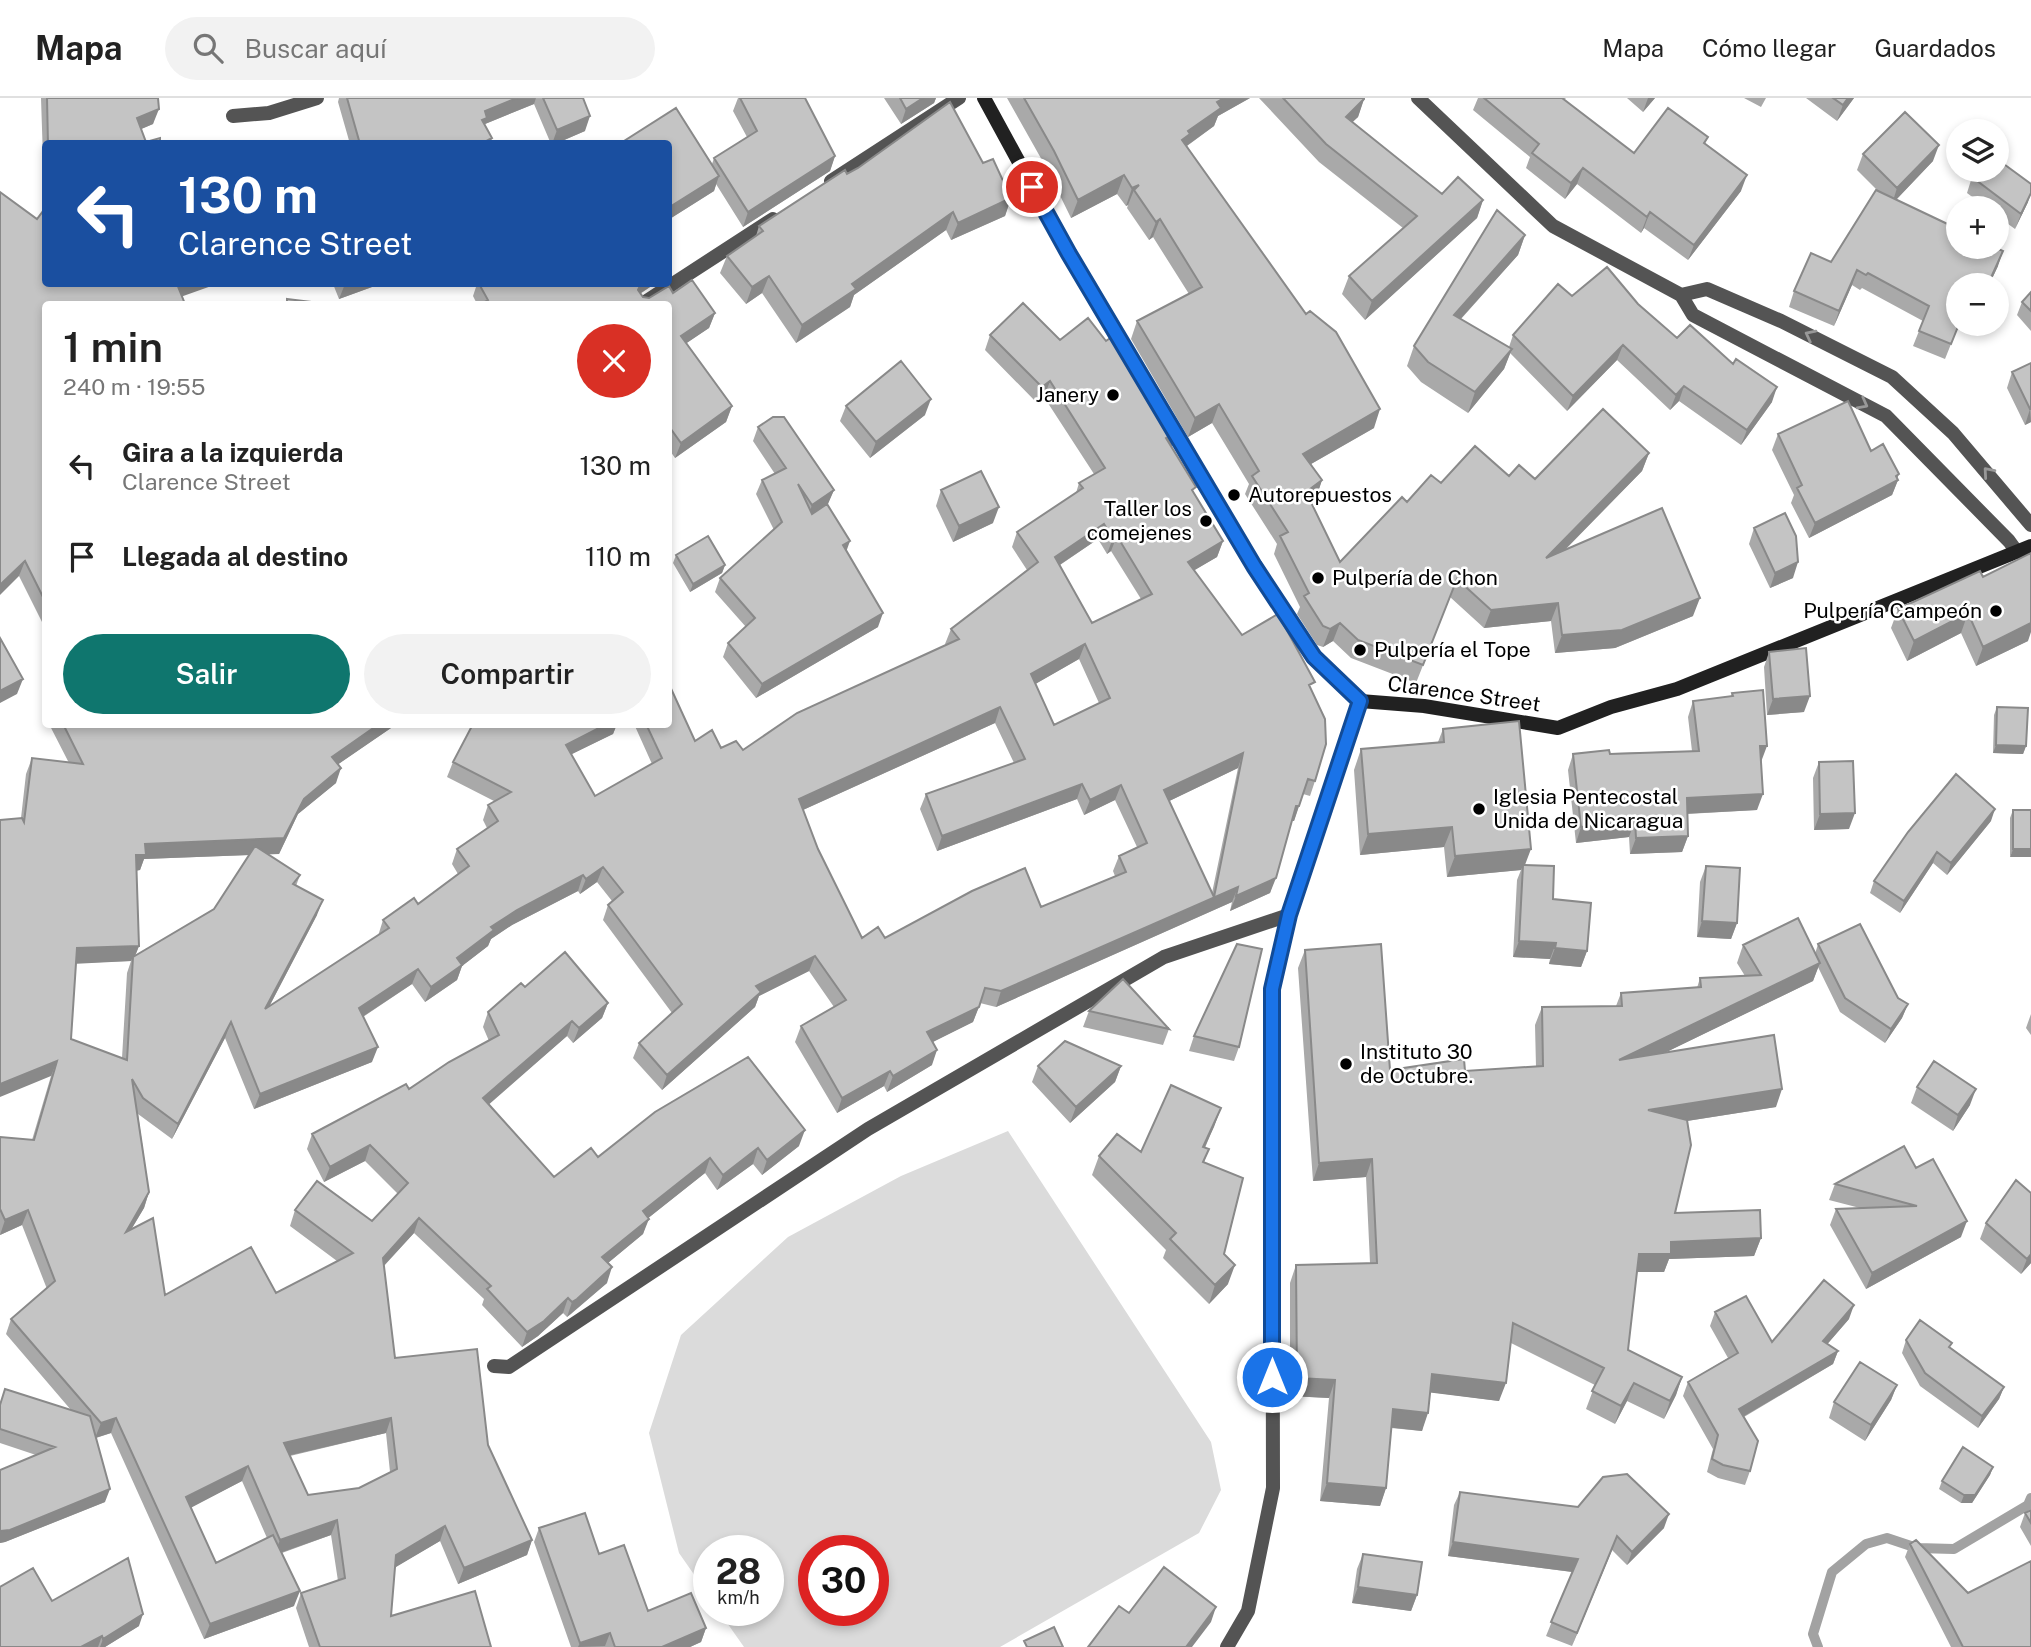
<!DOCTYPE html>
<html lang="es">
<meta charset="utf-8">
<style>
:root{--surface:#fff;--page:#f2f2f2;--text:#222;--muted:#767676;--line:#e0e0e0;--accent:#0f766e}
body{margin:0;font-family:"Public Sans",sans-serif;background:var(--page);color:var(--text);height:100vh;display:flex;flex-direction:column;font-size:26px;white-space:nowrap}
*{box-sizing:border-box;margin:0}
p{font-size:23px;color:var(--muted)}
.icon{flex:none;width:38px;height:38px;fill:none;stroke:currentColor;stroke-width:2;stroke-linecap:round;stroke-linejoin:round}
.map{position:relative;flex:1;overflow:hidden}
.side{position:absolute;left:42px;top:203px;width:630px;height:427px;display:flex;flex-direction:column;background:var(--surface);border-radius:7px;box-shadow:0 4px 10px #0003}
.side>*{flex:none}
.top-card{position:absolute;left:42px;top:42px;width:630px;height:147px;border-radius:7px;box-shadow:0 4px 10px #0003;background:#1a4fa0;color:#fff;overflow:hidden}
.fabs{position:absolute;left:1946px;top:21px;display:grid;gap:14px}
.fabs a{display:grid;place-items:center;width:63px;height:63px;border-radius:50%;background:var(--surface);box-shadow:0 4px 10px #0003;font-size:35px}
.speed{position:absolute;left:693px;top:1437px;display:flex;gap:14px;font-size:35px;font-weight:700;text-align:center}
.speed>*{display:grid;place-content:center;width:91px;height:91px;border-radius:50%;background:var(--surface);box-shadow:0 4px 10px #0003;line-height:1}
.speed small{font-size:18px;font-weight:400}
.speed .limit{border:10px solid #d22;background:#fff;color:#111}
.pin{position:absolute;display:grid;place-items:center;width:60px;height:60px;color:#fff;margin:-30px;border:4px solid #fff;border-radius:50%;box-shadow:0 2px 7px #0007}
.me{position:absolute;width:77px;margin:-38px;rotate:0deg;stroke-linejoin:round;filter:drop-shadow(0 0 5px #0008)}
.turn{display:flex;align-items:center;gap:24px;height:147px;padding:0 21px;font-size:32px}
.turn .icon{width:91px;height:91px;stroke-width:2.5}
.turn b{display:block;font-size:49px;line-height:60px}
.round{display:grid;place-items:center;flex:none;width:74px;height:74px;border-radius:37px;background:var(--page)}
.overview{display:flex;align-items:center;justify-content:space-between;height:119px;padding:0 21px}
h1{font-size:42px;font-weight:600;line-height:52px}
.primary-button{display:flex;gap:14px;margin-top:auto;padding:14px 21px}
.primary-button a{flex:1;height:80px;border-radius:42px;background:var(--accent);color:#fff;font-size:28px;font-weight:600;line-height:80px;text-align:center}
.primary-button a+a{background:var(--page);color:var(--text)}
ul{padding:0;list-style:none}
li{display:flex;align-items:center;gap:21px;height:91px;padding:0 21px}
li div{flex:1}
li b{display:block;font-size:26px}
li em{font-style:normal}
header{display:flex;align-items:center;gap:42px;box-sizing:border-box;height:98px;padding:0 35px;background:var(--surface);border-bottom:2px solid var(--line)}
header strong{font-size:33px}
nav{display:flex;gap:38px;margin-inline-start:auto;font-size:24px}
.search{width:490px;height:63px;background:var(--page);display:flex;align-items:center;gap:18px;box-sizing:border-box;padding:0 24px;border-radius:38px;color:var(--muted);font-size:26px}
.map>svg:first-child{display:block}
.green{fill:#dbdbdb;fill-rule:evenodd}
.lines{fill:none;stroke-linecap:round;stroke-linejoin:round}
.stream{stroke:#a2a2a2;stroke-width:10}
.street{stroke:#545454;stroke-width:14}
.secondary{stroke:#212121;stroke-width:14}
.wall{fill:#a9a9a9;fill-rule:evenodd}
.shaded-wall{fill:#898989}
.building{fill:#c4c4c4;stroke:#898989;stroke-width:2;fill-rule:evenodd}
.oneway{stroke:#989898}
.route-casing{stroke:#114b97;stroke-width:18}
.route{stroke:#1a73e8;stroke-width:12}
.poi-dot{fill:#000;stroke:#fff;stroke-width:2.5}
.labels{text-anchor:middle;stroke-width:5;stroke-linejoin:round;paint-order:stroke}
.poi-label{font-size:21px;fill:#000;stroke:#fff;text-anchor:start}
.street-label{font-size:21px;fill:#000;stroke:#fff}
</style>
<header>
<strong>Mapa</strong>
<div class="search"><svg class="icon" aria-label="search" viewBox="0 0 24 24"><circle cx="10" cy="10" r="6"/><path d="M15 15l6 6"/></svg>Buscar aquí</div>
<nav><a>Mapa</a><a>Cómo llegar</a><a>Guardados</a></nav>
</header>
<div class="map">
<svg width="2031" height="1549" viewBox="0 0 2031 1549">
<rect width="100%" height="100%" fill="#fff"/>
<path class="green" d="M1008,1033L1211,1344L1221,1392L1199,1435L1000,1549H744L718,1512H768V1452H709V1498L679,1455L649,1335L681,1237L788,1139L901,1078ZM814,1452H873V1512H814Z"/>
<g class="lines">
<path class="stream" d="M1818,1549L1813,1536L1832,1474L1866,1446L1887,1440L1917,1450L1954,1451L2028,1407L2031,1400"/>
<path class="street" d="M1418,0L1553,128L1681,197L1693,217L1886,318L2009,443L2017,454
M233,18L269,15L317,0
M831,83L959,0
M1681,197L1707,191L1781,223L1892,279L1953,335L2031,427
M642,206L773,121
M494,1268L509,1269L868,1031L1164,859L1289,817
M1227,1549L1248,1513L1273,1390L1272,891L1289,817L1360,603"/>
<path class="secondary" d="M984,0L1069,156L1125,251
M1168,323L1254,468L1314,560L1360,603L1424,608L1558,630L1611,609L1677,591L2031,448"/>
</g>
<path class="wall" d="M41,0H158L153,26L141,31L146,44L160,46H46V61H43Z
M339,0H583L585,33L555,46H551L534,6L485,26L490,46H350L338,4Z
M738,0H805L835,58L830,73L743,129L716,86L714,93L668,122V46H623L624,43L676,10L712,66L714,60L747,39L733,13Z
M884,0H936L934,5L901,26Z
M1007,0H1250L1218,18L1214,28L1187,48L1374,330L1311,366L1322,382L1316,400L1310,404L1340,464L1407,404L1441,385L1509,378L1535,381L1649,355L1642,373L1565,452L1693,518L1615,550L1555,555L1551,523L1484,530L1450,499L1416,585L1351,560L1333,543L1323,549L1317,547L1297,516L1300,509L1274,456L1277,446L1245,396L1249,386L1212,325L1188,339L1131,241L1137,223L1189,196L1153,139L1149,142L1127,110L1128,107L1126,108L1117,96L1071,120L1047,71Z
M1259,0H1364V1L1358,19L1352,24L1442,96L1483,102L1477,120L1365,222L1342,196L1349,178L1403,130L1319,64Z
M1478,0H1566L1564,2L1634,55L1708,39L1705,46L1741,93L1688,162L1644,130L1641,135L1577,86L1565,101L1526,70L1530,59L1473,12Z
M1627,0H1655L1643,14Z
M1744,0H1766L1761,9Z
M1806,0H1854L1837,23Z
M1863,56L1933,63L1896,102L1998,168L1989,187H1958L1959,226L1945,261L1913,248L1923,223L1862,190L1860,192L1852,187L1834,228L1789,209L1794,193L1831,164L1879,94L1857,72Z
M983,65L1011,100L1005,118L951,142L946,132L854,197L850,209L796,245L762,195L746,206L720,175L727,158L756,138L759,128L858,70Z
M1972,79L2028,104L2015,131L1997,118V110H1987L1967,95Z
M1525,137L1518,157L1461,221L1509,249L1513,237L1572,198L1638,206L1677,240L1772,304L1741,347L1679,303L1670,312L1617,262L1567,313L1510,255L1504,271L1468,315L1421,284L1407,268L1414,248Z
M333,186H373L372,189L339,201Z
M477,186H654L653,187L640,196L643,199L649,200L673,195L715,215L709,230L686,245L732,308L726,324L675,360L668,350V206H477L473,198Z
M2031,194V233L2017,217L2022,204Z
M46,206V532L19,478Z
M990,237L1060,242L1178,333L1171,349L1194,395L1223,443L1217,459L1194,472L1242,537L1312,592L1315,683L1310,698L1303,696L1294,723H1292L1270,795L1230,813L1232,804L996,909L980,905L973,924L932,944V967L887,994L884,988L837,1015L795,944L801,928L834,909L809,873L759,898L755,909L662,992L633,960L639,945L672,915L603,822L608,807L612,803L597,784L580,796L578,793L512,827L491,841L488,848L462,868L457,882L425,904L412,886L363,919L372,964L254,1011L225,940L172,1041L138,1016L149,1094L144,1110L131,1132L165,1197L276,1195L337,1163L290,1128L295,1112L372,1123L398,1096L365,1063L324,1084L307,1051L312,1036L409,991L489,943L483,929L488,914L525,889L608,905L602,920L573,945L567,938L488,1006L554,1079L598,1059L799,1048L762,1077L753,1066L717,1092L705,1075L648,1120L643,1136L608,1165L607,1185L571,1216L567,1219L563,1215L538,1238L522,1249L482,1207L484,1201L414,1135L384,1168L395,1260L488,1347L532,1442L527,1457L458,1486L440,1443L395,1469L391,1518L491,1549H309L296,1510L301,1495L338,1483L331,1437L282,1455L294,1508L204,1541L111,1335L96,1340L105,1404L5,1444L0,1445V1372L36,1357L0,1345V1305L5,1291L71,1312L6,1236L11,1221L47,1191L22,1127L0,1137V1039L32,1042L51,978L21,720L26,676L32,660L69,665L49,626H392L391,630L338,666L336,685L298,716L279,756H267L300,777L296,788L317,817L269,909L378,838L383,822L418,806L458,776L452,766L457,751L487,730L483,722L488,707L494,703L447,679L453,664L473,626H617L613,636L571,656L595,698L652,666L634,626H668L695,643L721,650L743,652L946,547L945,546L951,531L1027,472L1012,449L1017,434L1076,395L1079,385L1094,376L1044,299L1037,305L985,252ZM1098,441L1107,456L1111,453L1141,501L1092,525L1060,467ZM1079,561L1099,605L1054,627L1035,586ZM995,625L1014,665L926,696L920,711L937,753L1077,701L1084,717L1115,702L1137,749L1119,758L1113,773L1115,778L1041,809L885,840H862L818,751L803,712ZM1238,670L1212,795L1169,703ZM249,757L214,811L135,858L139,848L136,773L140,772L144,761ZM131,863L127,875L122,960L71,941L76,865ZM386,1335L390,1374L359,1390L308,1397L290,1358ZM242,1383L267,1440L216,1465L191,1409Z
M2031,265V324L2025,327L2007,290L2012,274Z
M846,308L925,317L870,360L840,323Z
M758,329L834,392L827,407L878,529L756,600L723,559L728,545L746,529L715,494L720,480L774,432L756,396L762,382L775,376L753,343Z
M1778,336L1871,353L1897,380L1898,382L1892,397L1809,440L1791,405L1794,397L1772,352Z
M941,392L993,425L953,444L936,408Z
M1754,430L1793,480L1770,490L1749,446Z
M676,457L725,467L722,475L690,494L673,465Z
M1983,479L2028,543L1976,568L1961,535L1907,563L1891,530L1898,511Z
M1769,554L1804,614L1767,617L1764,569Z
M1732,595L1761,664L1757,712L1687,716L1688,738L1682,754L1630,756L1629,739L1576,745L1568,672L1573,656L1692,653L1688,619L1693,603L1731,598Z
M1997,609L2026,648L2023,656L1993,655L1994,617Z
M1443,631L1525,767L1553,801L1587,853L1581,869L1549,866L1550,861L1513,859L1517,782L1521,772L1447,779L1444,749L1360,757L1354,672L1361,651L1438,644Z
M1819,664L1849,731L1814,732L1813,680Z
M2013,712H2031L2010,759V720Z
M1991,723L1947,777L1933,765L1900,815L1870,795L1874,783Z
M1706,768L1737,825L1731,841L1697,839L1700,784Z
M1818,846L1908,906L1902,920L1885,945L1840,914L1818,869L1813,883L1664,955L1776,1009L1687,1023L1675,1115L1761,1140L1754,1158L1669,1161L1664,1174H1637L1628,1252L1682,1279L1676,1297L1664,1321L1627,1303L1615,1326L1586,1311L1595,1287L1511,1245L1499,1303L1430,1294L1422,1333L1391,1330L1386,1390L1380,1408L1320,1403L1329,1300L1290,1298V1185L1296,1167L1370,1165L1366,1079L1313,1083L1298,870L1305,852L1390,972L1465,973L1536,969L1535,927L1542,909L1616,908L1621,895L1697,890L1700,880L1745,878L1737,865L1743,847L1815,856Z
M1089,913L1169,931L1163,947L1083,929Z
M2031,916V937L2026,930Z
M1194,938L1239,949L1234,963L1189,953Z
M1038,968H1121L1115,984L1070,1025L1032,984Z
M1917,989L1970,1007L1953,1033L1911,1005Z
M1221,1010L1205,1050L1209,1051L1204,1064L1224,1156L1228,1186L1209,1206L1163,1160L1166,1152L1092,1077L1099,1058L1141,1054Z
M1916,1070L1961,1139L1866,1191L1830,1127L1836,1111L1860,1110L1829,1102L1835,1086Z
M1986,1125L2031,1165L2021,1176L1980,1141Z
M1715,1214L1772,1244L1849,1221L1827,1246L1838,1253L1833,1266L1744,1319L1750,1373L1745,1387L1718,1380L1707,1374L1713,1351L1683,1298L1688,1284L1728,1260L1710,1228Z
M1906,1242L1950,1249L2004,1289L1999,1301L1978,1330L1920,1288L1902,1255Z
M1897,1287L1891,1302L1865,1343L1829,1320L1834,1304Z
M1993,1369L1990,1377L1972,1405H1961L1939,1391L1942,1383Z
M1460,1394L1664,1430L1627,1467L1612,1452L1572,1548L1546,1538L1572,1474L1448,1458L1454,1407Z
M2031,1412V1448L2020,1429L2025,1415Z
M539,1430L599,1456L648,1513L706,1530L701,1544L690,1549H571L534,1444Z
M1910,1446L1968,1495L2031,1549H1951L1905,1459Z
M1363,1456L1417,1497L1411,1513L1352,1505L1357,1471Z
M52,1503L139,1528L105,1549H0Z"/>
<path class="shaded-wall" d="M517,0H536L534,6L485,26L477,37L485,13Z
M923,0H936L934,5L901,26L906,11Z
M1224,0H1250L1218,18L1214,28L1185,49L1182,42L1188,33L1217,4Z
M1648,0H1655L1643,14Z
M1848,0H1854L1837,23L1843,7Z
M1364,1L1358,19L1339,37L1346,19Z
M159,11L153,26L132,35L137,20Z
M590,18L585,33L555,46H552L557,32Z
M492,40L490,46H481Z
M1939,47L1933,63L1892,106L1897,90Z
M835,58L830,73L743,129L748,114Z
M1583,70L1577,86L1565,101L1571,85Z
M1124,77L1117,96L1071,120L1078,102Z
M1747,77L1741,93L1688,162L1694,147Z
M719,78L714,93L668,122V110Z
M1139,87L1134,92L1128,107L1126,108L1132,90Z
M2031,95L2028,104L2015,131L2021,116Z
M1011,100L1005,118L951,142L958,125Z
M1483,102L1477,120L1365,222L1372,203Z
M953,114L946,132L854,197L850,209L796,245L802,227L852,186Z
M1650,114L1644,130L1641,135L1647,119Z
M1160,121L1153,139L1149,142L1156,124Z
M1525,137L1518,157L1446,237L1454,217Z
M2003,153L1998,168L1989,187H1987Z
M1857,172L1852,187L1834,228L1839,213Z
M769,178L762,195L746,206L752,189Z
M177,186H217L172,202Z
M345,186H373L372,189L339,201Z
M641,186H654L653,187L636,198Z
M715,215L709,230L675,253L681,238Z
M1623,247L1617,262L1567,313L1573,298Z
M1512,251L1504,271L1468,315L1475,294Z
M1050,283L1044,299L1037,305L1042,289Z
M1684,288L1679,303L1670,312L1676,297Z
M1777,289L1772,304L1741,347L1747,332Z
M931,301L925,317L870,360L876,344Z
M1219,306L1212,325L1188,339L1195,320Z
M732,308L726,324L675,360L681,345Z
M1380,311L1374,330L1297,374L1303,356Z
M2030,311L2031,324L2025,327Z
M1178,333L1172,349L1160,355L1166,340Z
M1649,355L1642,373L1539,478L1546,460Z
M1899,376L1896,383L1898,382L1892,397L1809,440L1815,425Z
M1322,382L1316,400L1299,412L1306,394Z
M834,392L828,406L807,421L812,407Z
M999,409L993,425L953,444L959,428Z
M1104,426L1098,441L1049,474L1055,459Z
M1117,438L1111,453L1107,456L1113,440Z
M850,443L845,457L843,447Z
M1223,443L1217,459L1183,479L1188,464Z
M25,463L19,478L0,497V487Z
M1798,464L1793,480L1770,490L1775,475Z
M725,467L722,475L690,494L693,486Z
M1700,500L1693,518L1615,550L1555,555L1562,537Z
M1558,505L1551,523L1484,530L1491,512Z
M883,515L878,529L756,600L762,586Z
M1968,515L1961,535L1907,563L1914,543Z
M1340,525L1333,543L1323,549L1330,531Z
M2031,525V534L2028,543L1976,568L1983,549Z
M1085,546L1079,561L1025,592L1031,576Z
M23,581L17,596L0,605V593Z
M1810,598L1804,614L1767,617L1773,601Z
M1000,609L995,625L794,716L799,701Z
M379,626H392L391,630L327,674L332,659Z
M607,626H617L613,636L560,662L566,647Z
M1996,647L2026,648L2023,656L1993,655Z
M1760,648H1767L1761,664Z
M1243,655L1238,670L1159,708L1164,692Z
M341,670L336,685L298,716L279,756L144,761L140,772L130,773L136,757L145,746L304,701Z
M1082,686L1077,701L937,753L942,738Z
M1121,687L1115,702L1084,717L1090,702Z
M1763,696L1757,712L1681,716L1687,700Z
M1296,708H1299L1294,723H1291Z
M1995,711L1991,723L1947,777L1951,765Z
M1855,715L1849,731L1814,732L1820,716Z
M1635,723L1629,739L1576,745L1581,729Z
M1452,729L1444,749L1360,757L1368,736Z
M1688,738L1682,754L1630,756L1636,740Z
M1531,751L1523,772V767L1521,772L1447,779L1455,758Z
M2013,751H2031V759H2010Z
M1937,754L1933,765L1900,815L1904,803Z
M603,769L597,784L580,796L586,781Z
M583,777L578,793L512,827L491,841L488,848L462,868L457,882L425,904L431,889L457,860L491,829L517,812Z
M1276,780L1270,795L1230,813L1236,798Z
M1238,789L1232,804L996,909L1001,893Z
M323,802L317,817L260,926L265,911Z
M1702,823L1737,825L1731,841L1697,839Z
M1519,843L1556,845L1550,861L1513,859Z
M139,848L133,863V859L131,863L72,866L77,850Z
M1555,850L1587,853L1581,869L1549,866Z
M815,858L809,873L759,898L755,909L662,992L667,977L756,888Z
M1820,865L1813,883L1613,980L1619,962Z
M418,871L412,886L353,925L359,910Z
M608,905L602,920L573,945L579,930Z
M1908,906L1902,920L1885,945L1891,931Z
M979,909L973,924L921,950L927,934Z
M572,923L567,938L478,1016L483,1000Z
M231,924L225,940L172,1041L178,1026Z
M378,949L372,964L254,1011L260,996Z
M937,952L932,967L887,994L893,978Z
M57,963L51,978L0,999V986Z
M1121,968L1115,984L1070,1025L1076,1009Z
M890,973L884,988L837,1015L842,1000Z
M1782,991L1776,1009L1642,1030L1648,1012Z
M1976,991L1970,1007L1953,1033L1958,1017Z
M1221,1010L1214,1029L1196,1068L1203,1049Z
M805,1032L799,1048L762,1077L767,1062Z
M370,1047L365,1063L324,1084L330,1069Z
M758,1050L753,1066L717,1092L723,1077Z
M710,1060L705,1075L637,1129L643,1113Z
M1372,1061L1366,1079L1313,1083L1319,1065Z
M149,1094L144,1110L120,1150L126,1134Z
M28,1112L22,1127L0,1137L5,1122Z
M419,1120L414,1135L377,1175L383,1160Z
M649,1121L643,1136L597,1174L602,1159Z
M1967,1123L1961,1139L1866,1191L1872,1175Z
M1761,1140L1754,1158L1669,1161L1664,1174H1633L1639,1156L1671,1144Z
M2031,1156V1165L2021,1176L2027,1161Z
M1235,1167L1228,1186L1209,1206L1215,1187Z
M612,1169L607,1185L567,1219L572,1204Z
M568,1200L563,1215L538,1238L522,1249L527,1234Z
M1854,1207L1849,1221L1818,1257L1823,1243Z
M1838,1253L1833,1266L1734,1324L1739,1311Z
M1432,1276L1506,1285L1499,1303L1426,1294Z
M1682,1279L1676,1297L1664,1321L1670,1303Z
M1297,1280L1335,1282L1329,1300L1290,1298Z
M1634,1285L1627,1303L1615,1326L1621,1308Z
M1897,1287L1891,1302L1865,1343L1871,1327Z
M2004,1289L1999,1301L1978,1330L1982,1318Z
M1393,1311L1428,1315L1422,1333L1386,1329Z
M116,1320L111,1335L95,1340L101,1325Z
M391,1320L386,1335L278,1360L284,1345Z
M248,1368L242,1383L181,1415L186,1399Z
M1993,1369L1990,1377L1972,1405H1961L1964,1397Z
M1327,1385L1386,1390L1380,1408L1320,1403Z
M110,1391L105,1404L5,1444L0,1445V1433Z
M1669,1416L1664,1430L1627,1467L1632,1454Z
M337,1422L331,1437L274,1457L280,1442Z
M445,1428L440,1443L391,1472L396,1457Z
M1617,1438L1612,1452L1572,1548L1577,1535Z
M532,1442L527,1457L458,1486L464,1470Z
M1453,1444L1578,1461L1573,1474L1448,1458Z
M1358,1489L1417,1497L1411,1513L1352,1505Z
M300,1493L294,1508L204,1541L210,1526Z
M1216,1509L1211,1524L1192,1549H1186Z
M143,1516L139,1528L105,1549H100L103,1541Z
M706,1530L701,1544L690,1549H662Z
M610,1535L605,1548L578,1549L580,1545Z
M102,1538L98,1549H81Z"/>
<path class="building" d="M47,0H158L159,11L137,20L146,44L160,40V46H93L94,44L48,46Z
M347,0H517L485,13L487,20L482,22L492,40L481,46H360Z
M543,0H583L590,18L557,32Z
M740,0H805L835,58L748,114L714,60L757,33Z
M900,0H923L906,11Z
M1024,0H1224L1217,4L1221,10L1188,33L1190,36L1182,42L1306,216L1310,213L1336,234L1380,311L1303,356L1322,382L1306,394L1340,464L1402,399L1407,404L1431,377L1441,385L1475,348L1509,378L1519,367L1535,381L1603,311L1649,355L1546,460L1662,410L1700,500L1622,532L1562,537L1558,505L1491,512L1457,481L1423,567L1358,542L1340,525L1330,531L1323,528L1304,498L1309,495L1280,438L1288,434L1252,378L1259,373L1219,306L1195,320L1137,223L1202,189L1160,121L1156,124L1134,92L1139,87L1132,90L1124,77L1078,102L1054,53Z
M1283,0H1364V1L1346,19L1442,96L1458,79L1483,102L1372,203L1349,178L1417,118L1326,46Z
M1484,0H1562L1634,55L1668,10L1708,39L1704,45L1747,77L1694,147L1650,114L1647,119L1583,70L1571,85L1532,55L1539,46Z
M1833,0H1848L1843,7Z
M950,4L983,65L993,61L1011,100L958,125L953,114L852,186L856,191L802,227L769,178L752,189L727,158L763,133L759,128L845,72L847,76L858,70Z
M676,10L719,78L668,110V46H626L624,43Z
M1905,14L1939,47L1897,90L1863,56Z
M1997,61L2031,86V95L2021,116L1972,79L1978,72H1997Z
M1876,92L1958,131V149H1994L2003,153L1989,184L1978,178L1974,187H1958L1959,226L1951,246L1919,233L1929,208L1868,175L1866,177L1857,172L1839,213L1794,193L1811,155L1831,164Z
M0,94L37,121L46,109V186H180H177L185,206H46V505L25,463L0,487Z
M1497,112L1525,137L1454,217L1512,251L1475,294L1428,264L1414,248Z
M1607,169L1638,206L1677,240L1690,227L1733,266L1736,261L1777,289L1747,332L1684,288L1676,297L1623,247L1573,298L1513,237L1558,186L1572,198Z
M692,182L715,215L681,238L732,308L681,345L668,327V206H481L488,202L479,186H641L638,192L643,199L649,200L669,188L673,195Z
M2031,194V213L2022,204Z
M287,201L328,206H287Z
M1023,205L1060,242L1088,220L1106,243L1119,234L1178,333L1166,340L1196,389L1192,392L1223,443L1188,464L1242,537L1278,516L1315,584L1309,587L1325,621L1326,646L1315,683L1308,681L1299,708H1296L1276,780L1236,798L1238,789L1001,893L985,890L979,909L927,934L937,952L893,978L890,973L842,1000L801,928L846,902L815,858L756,888L761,894L667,977L639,945L682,906L608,807L623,794L603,769L586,781L583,777L517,812L491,829L494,832L457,860L462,867L431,889L418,871L359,910L378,949L260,996L231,924L178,1026L143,1000L132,981L149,1094L126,1134L153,1120L165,1197L251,1149L276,1195L353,1155L295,1112L317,1083L372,1123L408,1085L370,1047L330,1069L312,1036L406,986L409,991L449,964L499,937L488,914L521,885L525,889L565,854L608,905L579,930L572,923L483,1000L554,1079L591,1050L598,1059L655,1014L748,959L805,1032L767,1062L758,1050L723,1077L710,1060L643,1113L649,1121L602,1159L612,1169L577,1201L572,1204L568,1200L544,1223L527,1234L487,1191L491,1188L419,1120L383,1160L395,1260L477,1251L488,1347L532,1442L464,1470L445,1428L396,1457L391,1518L475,1493L491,1549H320L301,1495L345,1480L337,1422L280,1442L248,1368L186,1399L216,1465L273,1437L300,1493L210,1526L116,1320L101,1325L11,1221L55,1183L28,1112L5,1122L0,1111V1039L34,1042L57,963L0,986V722L22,720L24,724L32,660L83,666L63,626H379L332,659L341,670L304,701L284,740L145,746L146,757H136L139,848L77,850L71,941L127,962L133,859L214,811L255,748L300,777L293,786L323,802L265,911L389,830L383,822L414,800L418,806L469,768L457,751L498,723L488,707L511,694L453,664L473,626H607L566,647L595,698L662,660L646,626H668V584L695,643L712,632L721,650L736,643L743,652L797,615L959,541L951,531L1038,464L1017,434L1083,390L1079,385L1105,370L1050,283L1042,289L990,237ZM1104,426L1113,440L1117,438L1152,496L1092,525L1055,459ZM1085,546L1110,600L1054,627L1031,576ZM1000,609L1025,661L926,696L942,738L1082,686L1090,702L1121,687L1147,745L1119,758L1126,774L1041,809L1025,770L972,793L885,840L878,829L862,840L818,751L799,701ZM1243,655L1214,799L1164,692ZM391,1320L397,1371L359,1390L308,1397L284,1345Z
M901,263L931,301L876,344L846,308Z
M2031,265V311H2030L2012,274Z
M1848,303L1871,353L1883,346L1899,376L1896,378L1898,382L1815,425L1797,390L1802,387L1778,336Z
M773,319H784L834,392L812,407L798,386L812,416L827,406L850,443L843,447L883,515L762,586L728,545L755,520L720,480L782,424L762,382L786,370L758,329Z
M981,373L999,409L959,428L941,392Z
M1785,415L1796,438L1798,464L1775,475L1754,430Z
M708,438L725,467L693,486L676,457Z
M2031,455V525L1983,549L1968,515L1914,543L1898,511L1980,473L1983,479Z
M0,540L23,581L0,593Z
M1806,550L1810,598L1773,601L1769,554Z
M1763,592L1767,648H1760L1763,696L1687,700L1688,738L1636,740L1635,723L1581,729L1573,656L1609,652L1610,656L1699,653L1693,603L1733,598L1732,595Z
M1997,609L2028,610L2026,648L1996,647Z
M1519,623L1531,751L1455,758L1452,729L1368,736L1361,651L1444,644L1443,631Z
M1853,663L1855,715L1820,716L1819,664Z
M1956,676L1995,711L1951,765L1937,754L1904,803L1874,783L1908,734Z
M2013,712H2031V751H2013Z
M1523,767L1554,768L1553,801L1591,805L1587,853L1555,850L1556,845L1519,843Z
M1706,768L1740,770L1737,825L1702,823Z
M1798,820L1820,865L1619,962L1774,937L1782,991L1648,1012L1687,1022L1691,1047L1675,1115L1760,1112L1761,1140L1671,1144V1156H1639L1628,1252L1682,1279L1670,1303L1634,1285L1621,1308L1592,1293L1604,1270L1513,1225L1506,1285L1432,1276L1428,1315L1393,1311L1386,1390L1327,1385L1335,1282L1297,1280L1296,1167L1377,1165L1372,1061L1319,1065L1305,852L1381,846L1390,972L1464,961L1465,973L1543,968L1542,909L1622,908L1621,895L1701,889L1700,880L1761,877L1743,847Z
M1860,826L1898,900L1908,906L1891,931L1845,900L1818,846Z
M1237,846L1262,851L1239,949L1194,938Z
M1123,881L1169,931L1089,913Z
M1065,943L1121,968L1076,1009L1038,968Z
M1934,963L1976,991L1958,1017L1917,989Z
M1171,987L1221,1010L1203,1049L1209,1051L1203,1064L1243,1080L1224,1156L1235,1167L1215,1187L1170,1141L1176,1135L1099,1058L1117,1036L1141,1054Z
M1904,1048L1916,1070L1933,1061L1967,1123L1872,1175L1836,1111L1917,1108L1835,1086Z
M2016,1082L2031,1095V1156L2027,1161L1986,1125Z
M1824,1182L1854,1207L1823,1243L1838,1253L1739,1311L1758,1343L1750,1373L1723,1367L1712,1361L1718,1337L1688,1284L1738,1255L1715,1214L1746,1198L1772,1244Z
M1920,1222L1952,1245L1949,1249L2004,1289L1982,1318L1925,1275L1906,1242Z
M1860,1264L1897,1287L1871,1327L1834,1304Z
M5,1291L90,1318L110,1391L10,1432L0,1433V1372L55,1349L0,1331V1307Z
M1963,1349L1993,1369L1975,1397H1964L1942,1383Z
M1627,1376L1669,1416L1632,1454L1617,1438L1577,1535L1551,1524L1578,1461L1453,1444L1460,1394L1578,1409L1603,1379Z
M2031,1412V1425L2025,1415Z
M585,1415L599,1456L624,1447L648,1513L691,1495L706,1530L662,1549H615L610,1535L580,1545L539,1430Z
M1916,1442L1968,1495L2031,1463V1549H1963L1910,1446Z
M1363,1456L1422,1464L1417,1497L1358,1489Z
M128,1460L143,1516L103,1541L102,1538L81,1549H0V1489L33,1470L52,1503Z
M1164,1469L1216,1509L1186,1549H1088L1119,1508L1129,1515Z
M1054,1529L1063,1549H1027L1024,1543Z"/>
<defs><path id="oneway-chevron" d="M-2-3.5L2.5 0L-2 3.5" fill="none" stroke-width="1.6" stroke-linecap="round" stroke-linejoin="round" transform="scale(1.75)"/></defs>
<g class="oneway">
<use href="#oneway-chevron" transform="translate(1810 237) rotate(-153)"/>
<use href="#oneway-chevron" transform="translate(1863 306) rotate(28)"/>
<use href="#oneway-chevron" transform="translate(1988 374) rotate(-131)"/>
</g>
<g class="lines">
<g class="route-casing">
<path id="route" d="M1032,89L1069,156L1254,468L1314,559L1360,603L1289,817L1272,891V1279"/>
</g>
<use href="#route" class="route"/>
</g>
<g class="poi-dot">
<circle cx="1113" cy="297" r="7"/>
<circle cx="1234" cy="397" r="7"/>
<circle cx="1206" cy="423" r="7"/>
<circle cx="1318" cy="480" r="7"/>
<circle cx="1996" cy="513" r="7"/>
<circle cx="1360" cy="552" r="7"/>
<circle cx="1479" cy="711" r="7"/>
<circle cx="1346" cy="966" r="7"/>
</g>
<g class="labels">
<g class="poi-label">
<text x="1099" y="304" text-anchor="end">Janery</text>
<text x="1248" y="404">Autorepuestos</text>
<text x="1192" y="418" text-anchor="end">Taller los<tspan x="1192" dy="24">comejenes</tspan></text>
<text x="1332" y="487">Pulpería de Chon</text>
<text x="1982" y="520" text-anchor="end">Pulpería Campeón</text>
<text x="1374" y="559">Pulpería el Tope</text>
<text x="1493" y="706">Iglesia Pentecostal<tspan x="1493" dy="24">Unida de Nicaragua</tspan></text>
<text x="1360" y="961">Instituto 30<tspan x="1360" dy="24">de Octubre.</tspan></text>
</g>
<g class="street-label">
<text transform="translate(1464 596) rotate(8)" y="7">Clarence Street</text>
</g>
</g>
</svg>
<div class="fabs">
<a><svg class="icon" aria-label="layers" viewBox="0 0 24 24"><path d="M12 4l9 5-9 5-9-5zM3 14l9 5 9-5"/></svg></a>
<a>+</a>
<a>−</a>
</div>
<div class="speed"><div>28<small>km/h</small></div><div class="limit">30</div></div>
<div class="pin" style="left:1032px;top:89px;background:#d93025"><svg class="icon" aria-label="arrive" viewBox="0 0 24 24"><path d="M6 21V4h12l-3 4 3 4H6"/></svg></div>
<svg class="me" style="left:1272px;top:1279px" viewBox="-20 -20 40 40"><circle r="17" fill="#1a73e8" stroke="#fff" stroke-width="3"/><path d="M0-11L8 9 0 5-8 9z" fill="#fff"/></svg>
<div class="top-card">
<div class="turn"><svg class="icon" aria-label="left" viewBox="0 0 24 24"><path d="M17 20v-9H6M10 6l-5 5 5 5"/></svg><div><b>130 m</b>Clarence Street</div></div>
</div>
<section class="side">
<div class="overview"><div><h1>1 min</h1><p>240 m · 19:55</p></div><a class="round" style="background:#d93025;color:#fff"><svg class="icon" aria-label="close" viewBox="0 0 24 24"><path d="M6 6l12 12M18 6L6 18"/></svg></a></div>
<ul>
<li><svg class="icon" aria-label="left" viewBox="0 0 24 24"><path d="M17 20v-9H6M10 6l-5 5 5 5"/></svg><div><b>Gira a la izquierda</b><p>Clarence Street</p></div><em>130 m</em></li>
<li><svg class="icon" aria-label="arrive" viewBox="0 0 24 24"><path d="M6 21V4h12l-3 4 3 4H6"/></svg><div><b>Llegada al destino</b></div><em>110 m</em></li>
</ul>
<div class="primary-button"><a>Salir</a><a>Compartir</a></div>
</section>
</div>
